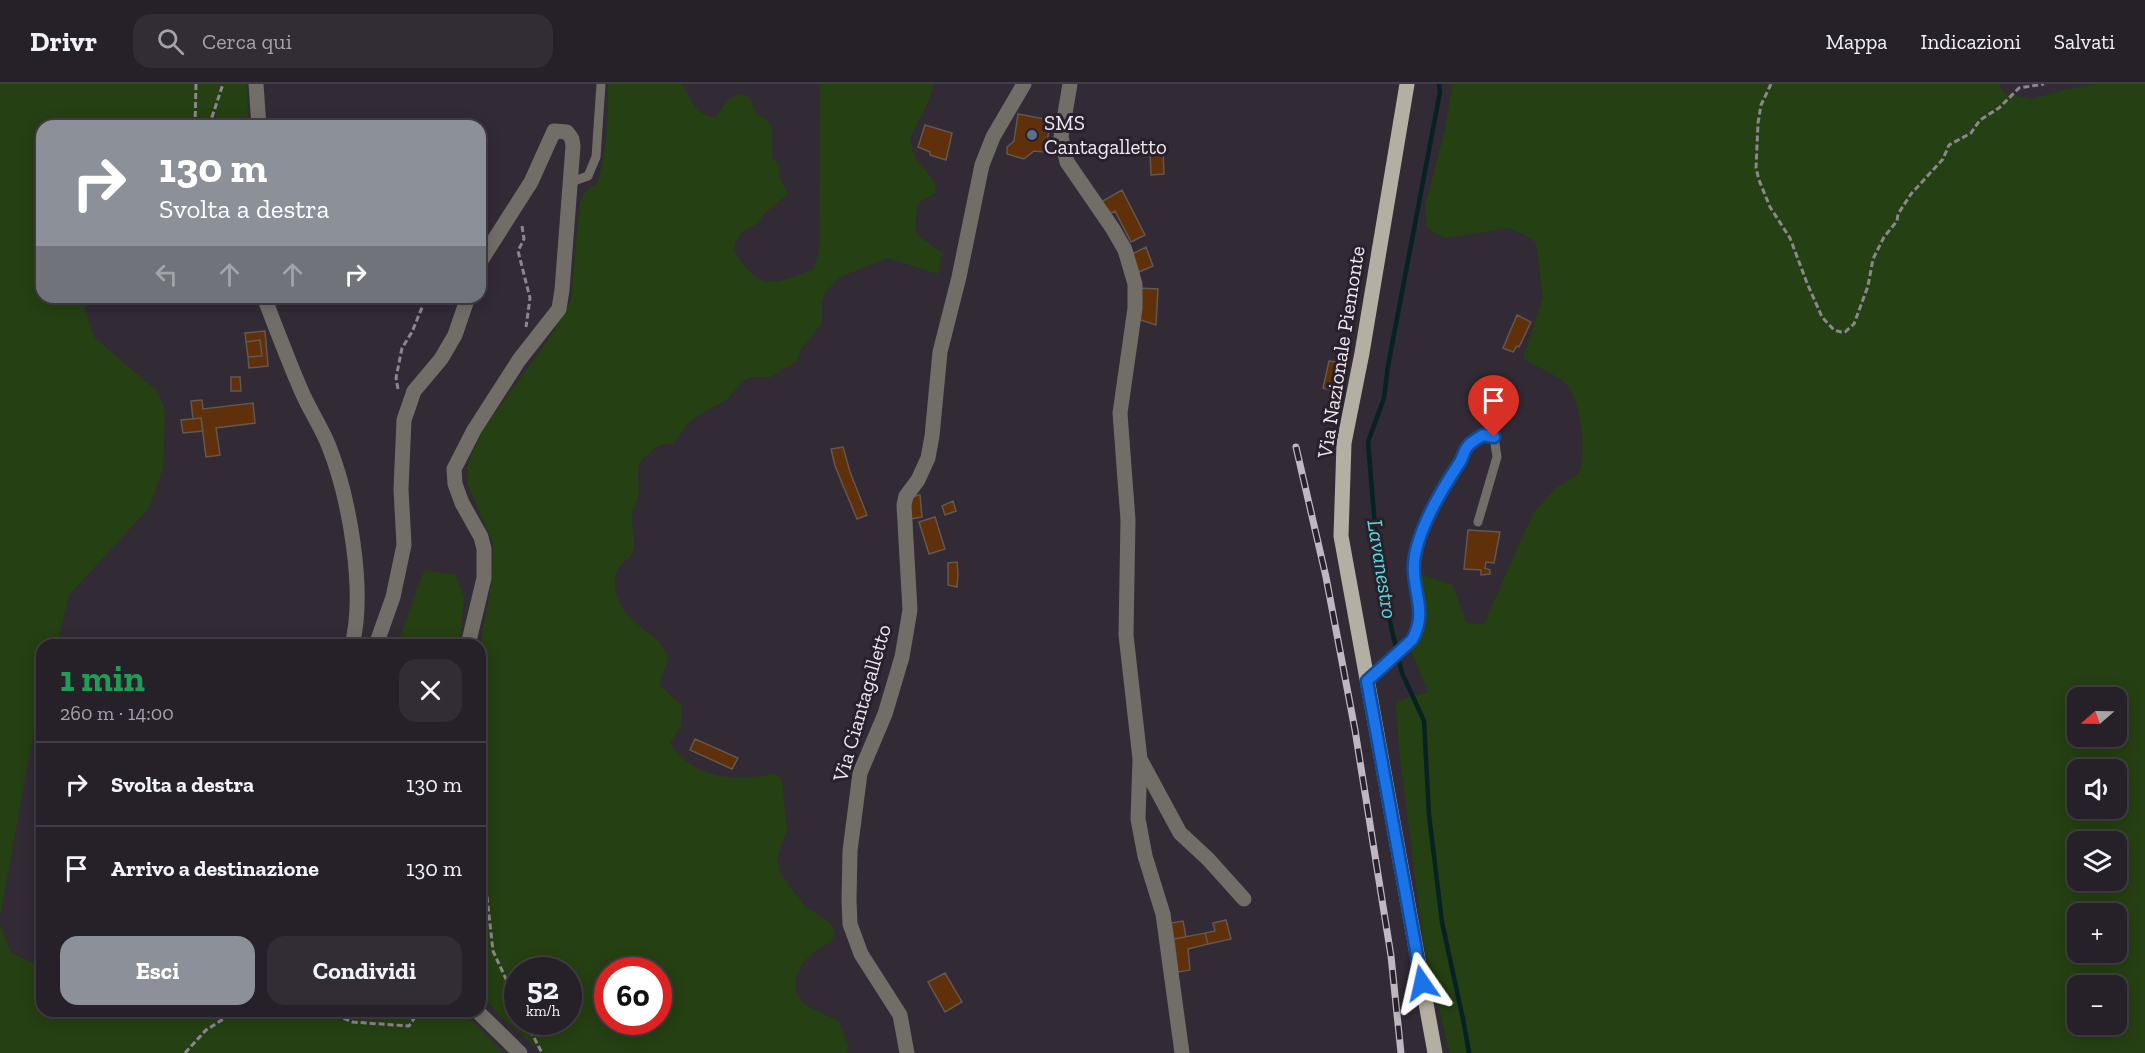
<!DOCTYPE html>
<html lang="it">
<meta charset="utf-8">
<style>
:root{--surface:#262028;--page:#322d34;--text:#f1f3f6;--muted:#a4a3a8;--line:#423e45;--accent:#8c9099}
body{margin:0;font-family:"Zilla Slab",serif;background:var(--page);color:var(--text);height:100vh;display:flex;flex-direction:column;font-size:22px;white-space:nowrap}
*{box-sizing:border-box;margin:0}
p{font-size:20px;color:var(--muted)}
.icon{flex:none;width:33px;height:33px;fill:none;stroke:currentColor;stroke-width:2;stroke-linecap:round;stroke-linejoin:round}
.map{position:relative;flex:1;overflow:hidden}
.panel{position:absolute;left:36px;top:555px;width:450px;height:378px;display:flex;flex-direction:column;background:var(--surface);border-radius:18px;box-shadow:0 3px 15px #0003,0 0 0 2px var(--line)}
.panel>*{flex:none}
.top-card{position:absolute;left:36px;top:36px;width:450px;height:183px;border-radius:18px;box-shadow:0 3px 15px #0003,0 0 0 2px var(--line);background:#8c9099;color:#fff;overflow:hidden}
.needle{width:39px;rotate:250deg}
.tools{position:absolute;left:2067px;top:603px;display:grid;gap:12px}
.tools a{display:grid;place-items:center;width:60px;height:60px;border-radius:12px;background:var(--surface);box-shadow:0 3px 15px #0003,0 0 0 2px var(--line);font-size:30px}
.speed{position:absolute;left:504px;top:873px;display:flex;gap:12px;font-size:30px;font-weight:700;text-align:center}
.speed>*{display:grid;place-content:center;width:78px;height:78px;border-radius:50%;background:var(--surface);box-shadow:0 3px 15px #0003,0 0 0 2px var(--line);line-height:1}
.speed small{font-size:15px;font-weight:400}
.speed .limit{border:9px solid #d22;background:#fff;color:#111}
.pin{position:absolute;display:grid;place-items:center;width:51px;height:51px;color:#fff;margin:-62px -26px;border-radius:50% 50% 50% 0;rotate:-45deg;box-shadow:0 0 6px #0007}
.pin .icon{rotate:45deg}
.me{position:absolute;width:66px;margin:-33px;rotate:349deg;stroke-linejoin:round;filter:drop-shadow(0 0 4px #0008)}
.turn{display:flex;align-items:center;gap:21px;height:126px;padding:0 24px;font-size:27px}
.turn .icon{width:78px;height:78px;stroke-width:2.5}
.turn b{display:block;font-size:42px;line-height:51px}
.lanes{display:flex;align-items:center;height:57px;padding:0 24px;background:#0003;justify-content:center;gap:30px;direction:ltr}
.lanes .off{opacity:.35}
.round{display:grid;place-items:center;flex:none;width:63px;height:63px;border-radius:18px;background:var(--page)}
.head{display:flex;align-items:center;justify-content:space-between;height:102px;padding:0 24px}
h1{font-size:36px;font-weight:700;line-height:45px;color:#1e9e55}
.action{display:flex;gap:12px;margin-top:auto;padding:12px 24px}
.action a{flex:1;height:69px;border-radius:18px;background:var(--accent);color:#fff;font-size:24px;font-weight:700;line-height:69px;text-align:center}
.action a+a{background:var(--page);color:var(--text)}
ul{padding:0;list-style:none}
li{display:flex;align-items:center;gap:18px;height:84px;padding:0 24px;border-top:2px solid var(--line)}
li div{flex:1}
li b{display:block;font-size:22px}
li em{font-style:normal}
header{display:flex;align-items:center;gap:36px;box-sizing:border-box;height:84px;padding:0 30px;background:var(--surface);border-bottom:2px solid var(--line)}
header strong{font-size:28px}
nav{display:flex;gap:33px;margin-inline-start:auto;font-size:21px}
.search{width:420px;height:54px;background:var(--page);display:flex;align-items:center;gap:15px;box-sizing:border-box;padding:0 21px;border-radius:18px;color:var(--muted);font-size:22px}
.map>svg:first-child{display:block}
.green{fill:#254012;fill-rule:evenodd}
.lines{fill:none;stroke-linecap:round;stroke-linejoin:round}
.stream{stroke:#062222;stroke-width:4.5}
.building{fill:#5f3009;stroke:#64574f;stroke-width:1.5}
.path{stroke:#8c868f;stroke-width:3;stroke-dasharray:6 3;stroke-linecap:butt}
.lane{stroke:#716e68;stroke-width:9}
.street{stroke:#716e68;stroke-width:15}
.primary{stroke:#b3afa2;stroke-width:15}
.rail-casing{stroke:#beb8c0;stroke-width:7}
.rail{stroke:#28202b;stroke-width:4.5;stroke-dasharray:14;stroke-linecap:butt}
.route-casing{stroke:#114b97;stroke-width:15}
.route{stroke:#1a73e8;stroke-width:10}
.service-dot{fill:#5c6f8a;stroke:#28202b;stroke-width:2}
.labels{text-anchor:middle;stroke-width:6;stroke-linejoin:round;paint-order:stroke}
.poi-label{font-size:21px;fill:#ede8ef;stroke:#28202b;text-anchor:start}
.street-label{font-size:21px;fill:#ede8ef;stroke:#28202b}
.water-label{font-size:22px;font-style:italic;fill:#58dbdd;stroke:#28202b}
</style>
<header>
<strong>Drivr</strong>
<div class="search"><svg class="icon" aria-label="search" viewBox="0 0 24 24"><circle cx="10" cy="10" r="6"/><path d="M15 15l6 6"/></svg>Cerca qui</div>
<nav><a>Mappa</a><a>Indicazioni</a><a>Salvati</a></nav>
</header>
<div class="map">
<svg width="2145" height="969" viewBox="0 0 2145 969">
<rect width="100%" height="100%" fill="#322a35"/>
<path class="green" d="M0,0H247L248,42H42V213H90L85,225L94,253L157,307L165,325L163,385L149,424L69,511L57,561H42V602L0,834Z
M608,0H682C692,17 695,31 716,33L728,16L738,10L748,12L757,30L766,35L772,44V74L780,81L779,91L788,110L764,130L758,139L741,149L735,159L734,168C763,210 772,200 814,185L819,165L820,0H934C930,19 918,37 910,54L915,74L935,98L936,109L918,119L915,141L917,151L943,169L938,190L888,174L840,193L825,209L822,218V239L800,267L797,277L771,293H751L742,297L728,315L691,336L673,360C670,360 667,360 664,360C656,362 642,374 639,381C637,389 639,400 639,409C638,417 633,423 632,431C630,441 636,453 634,463C631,481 610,477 616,508C624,542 663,551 667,571C669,582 660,590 660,601L682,622L681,643L670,659C692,694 738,700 774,689L782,695L787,746L777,775L780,789L805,822L830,839L835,849L831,859C811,864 783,895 801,916C810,926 827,931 839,937L849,966L847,969H542L498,930L480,908V772L482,731L480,718V561L492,496L493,458L467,399V387L469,376L483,345L549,255L571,216L579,124C581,111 585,105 597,100C607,68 608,34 608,0ZM518,886H568V938H518ZM608,886H658V938H608Z
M1452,0H2000L2002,7L2007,10L2032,15L2060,7L2095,0H2145V969H1450L1424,862L1399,667L1396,622L1397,617L1428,608L1411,566L1415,503L1420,490L1453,501L1466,539L1484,540L1533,429L1557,403L1579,389C1587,367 1581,321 1568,301C1563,295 1532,280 1523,275L1543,213L1536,159L1532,155L1510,144L1445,154L1427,144L1425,122L1445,45ZM2078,614H2116V652H2078ZM2078,686H2116V724H2078ZM2078,758H2116V796H2078ZM2078,830H2116V868H2078ZM2078,902H2116V940H2078Z
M424,486L456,491L464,514L460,561H397Z
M0,840L11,869L42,883V927H462L504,969H0Z"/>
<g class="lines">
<path class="stream" d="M1439,0L1440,8L1388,282L1384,314L1368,358L1379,491L1402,589L1424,637L1429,731L1442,838L1464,940L1469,969"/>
</g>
<path class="building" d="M1018,30L1051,36L1045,68L1034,67L1024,75L1007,70V63L1014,57Z
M925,41L952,49L946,76L930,71V68L918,63Z
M1150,67H1163L1164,90L1151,91Z
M1122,106L1145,151L1131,158L1115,127L1109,130L1101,118Z
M1146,163L1153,182L1139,188L1132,170Z
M1139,204L1158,205L1156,241L1138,235Z
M414,213H436L435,219L413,215Z
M1517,231L1531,238L1519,263L1517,262L1513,268L1503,264Z
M265,247L268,282L249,284L248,273L262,272L260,256L246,258L245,249Z
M260,256L262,272L248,273L246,258Z
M1329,277L1343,279L1337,308L1323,304Z
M231,293H240L241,307H231Z
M202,316L203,325L253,319L255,339L216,344L220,371L206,373L201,334L193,335L191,317Z
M201,334L203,347L183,349L181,336Z
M843,363L850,388L867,431L857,435L835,382L831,365Z
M920,411L922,433L911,435L909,413Z
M953,417L956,427L945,431L942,422Z
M935,433L945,465L929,470L919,438Z
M1468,446L1500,448L1494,479L1486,478L1485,484L1490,486V490L1481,491V486L1464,485Z
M957,478L958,490L957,503L948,501V479Z
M695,655L738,674L732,685L690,666Z
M1226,836L1231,855L1208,860L1205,849L1215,847L1213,839Z
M1183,837L1186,853L1174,855L1171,839Z
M1205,849L1208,860L1188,865L1190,886L1178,888L1174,855Z
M945,889L962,918L945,928L928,898Z"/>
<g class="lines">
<path class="path" d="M1771,0L1761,21L1758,39L1756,84L1759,96L1770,123L1790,154L1807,199L1822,233L1834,246L1841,248H1845L1854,240L1868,202L1873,175L1884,153L1897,137L1898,130L1911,110L1943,75L1949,61L1971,49L1980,36L1999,24L2019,4L2044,0
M195,42L196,0
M209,42L223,0
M522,142L524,155L518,167L530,214L526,243
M398,305L396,294L402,264L412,248L423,221
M480,750L493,867L518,921
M327,927L352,938L409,942L419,927
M526,938L542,969
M185,969L206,946L236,927"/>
<path class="lane" d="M571,98L588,92L596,73L601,0
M1367,597L1412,556C1426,531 1416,515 1414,489C1411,455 1442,406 1460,378C1463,373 1464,366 1468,361C1472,357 1479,354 1483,350L1494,353L1497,373L1478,438"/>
<path class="street" d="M256,0L259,42
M1070,0L1061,53L1067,78L1113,145L1125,166L1135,200V224L1120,329L1128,436L1126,551L1140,675L1138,735L1145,772L1163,830L1182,969
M264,213C276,244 288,276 301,306C309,325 320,341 328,360C349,412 366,506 352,561
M376,561L393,513L404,461L401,405L404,336L414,307L441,275L455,251L468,213
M468,561L484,494V465L481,453L462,419L455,400L454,385L474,346L519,276L559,225L562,206L573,62L572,55L567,48L554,47L531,98L480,178
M1140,675L1180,749L1208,775L1244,815
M477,927L520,969
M907,969L900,931L861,870L850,840L849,816L850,767L860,689L885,630L902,573L910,526L904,421L906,412L918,396L928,374L932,352L940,268L959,193L982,81L993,53L1024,0"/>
<path class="primary" d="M1407,0L1362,269L1344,359L1341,452L1435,969"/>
<g class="rail-casing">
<path id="rail" d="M1296,363L1326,493L1355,646L1391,872L1401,969"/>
</g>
<use href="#rail" class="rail"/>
</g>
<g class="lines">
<g class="route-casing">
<path id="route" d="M1422,899L1367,597L1412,556C1426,531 1416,515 1414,489C1411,456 1442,405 1460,378C1463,373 1464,366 1468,362C1472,357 1479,354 1483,351L1494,353"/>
</g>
<use href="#route" class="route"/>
</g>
<circle class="service-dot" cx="1032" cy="51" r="6"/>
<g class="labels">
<g class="poi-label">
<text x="1044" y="46">SMS<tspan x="1044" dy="24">Cantagalletto</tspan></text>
</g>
<g class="street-label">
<text transform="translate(1341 268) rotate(-81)" y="7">Via Nazionale Piemonte</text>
<text transform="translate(862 619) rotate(-74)" y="7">Via Ciantagalletto</text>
</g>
<g class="water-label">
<text transform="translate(1383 485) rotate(81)" y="8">Lavanestro</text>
</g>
</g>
</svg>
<div class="tools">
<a><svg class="needle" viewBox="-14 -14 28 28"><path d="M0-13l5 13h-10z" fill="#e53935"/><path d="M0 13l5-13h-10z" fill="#a4a3a8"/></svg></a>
<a><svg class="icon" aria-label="sound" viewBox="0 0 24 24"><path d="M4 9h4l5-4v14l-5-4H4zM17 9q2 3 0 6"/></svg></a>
<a><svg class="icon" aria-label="layers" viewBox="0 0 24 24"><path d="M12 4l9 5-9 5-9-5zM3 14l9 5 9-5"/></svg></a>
<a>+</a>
<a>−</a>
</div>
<div class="speed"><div>52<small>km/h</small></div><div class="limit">60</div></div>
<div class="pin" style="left:1494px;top:353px;background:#d93025"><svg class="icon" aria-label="arrive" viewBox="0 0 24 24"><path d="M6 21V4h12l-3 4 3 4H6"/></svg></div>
<svg class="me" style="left:1422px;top:899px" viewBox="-20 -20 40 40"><path d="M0-17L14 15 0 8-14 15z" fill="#1a73e8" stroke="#fff" stroke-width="4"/></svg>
<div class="top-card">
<div class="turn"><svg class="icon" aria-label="right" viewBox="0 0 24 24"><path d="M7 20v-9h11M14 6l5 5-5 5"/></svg><div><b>130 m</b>Svolta a destra</div></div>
<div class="lanes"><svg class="icon off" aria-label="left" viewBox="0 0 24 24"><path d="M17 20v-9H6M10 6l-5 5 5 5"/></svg><svg class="icon off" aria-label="ahead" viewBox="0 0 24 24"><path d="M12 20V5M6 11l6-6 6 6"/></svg><svg class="icon off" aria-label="ahead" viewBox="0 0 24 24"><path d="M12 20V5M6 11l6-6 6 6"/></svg><svg class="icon" aria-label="right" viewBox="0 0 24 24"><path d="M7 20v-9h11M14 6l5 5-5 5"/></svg></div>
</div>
<section class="panel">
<div class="head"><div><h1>1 min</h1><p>260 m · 14:00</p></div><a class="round"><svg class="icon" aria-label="close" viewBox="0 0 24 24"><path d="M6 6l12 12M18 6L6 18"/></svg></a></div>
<ul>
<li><svg class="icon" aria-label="right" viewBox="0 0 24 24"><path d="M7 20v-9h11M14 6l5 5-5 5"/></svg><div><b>Svolta a destra</b></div><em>130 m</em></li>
<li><svg class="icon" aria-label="arrive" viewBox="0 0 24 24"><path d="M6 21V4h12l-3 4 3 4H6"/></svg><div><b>Arrivo a destinazione</b></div><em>130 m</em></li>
</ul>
<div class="action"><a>Esci</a><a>Condividi</a></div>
</section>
</div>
